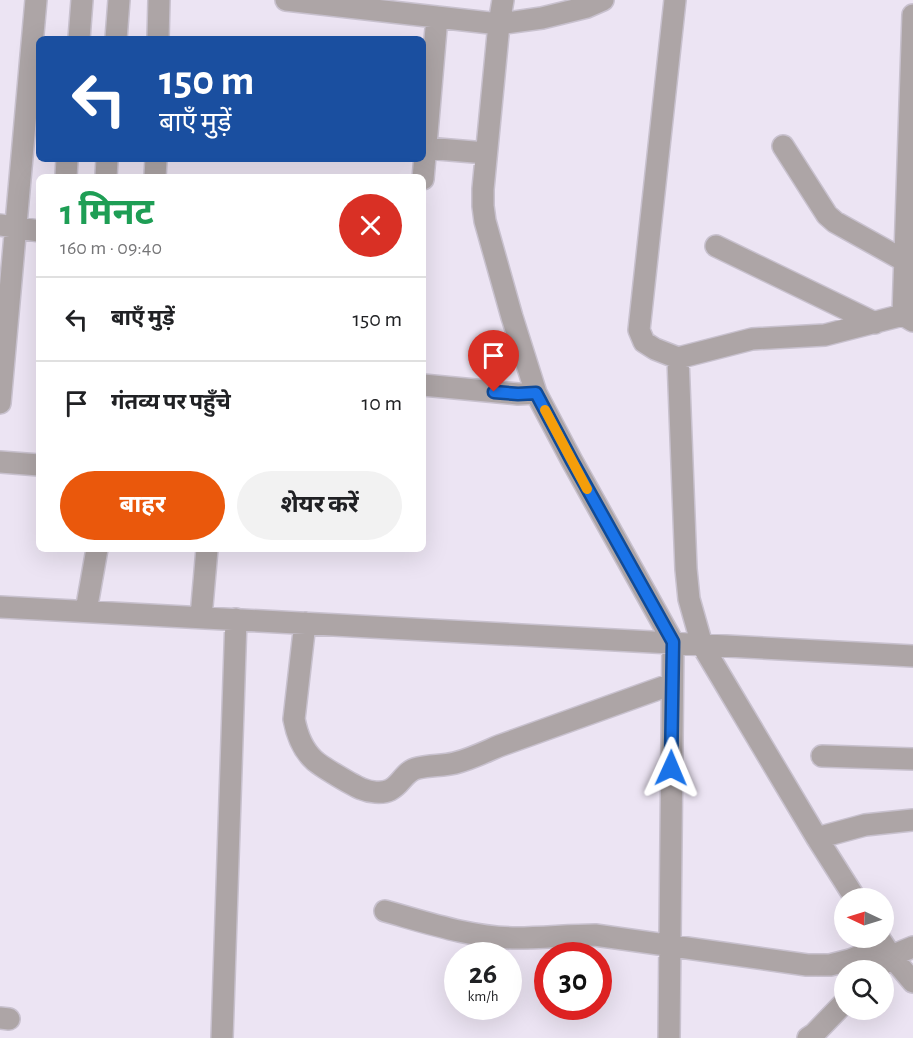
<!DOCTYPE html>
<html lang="hi">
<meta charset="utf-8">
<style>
:root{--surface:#fff;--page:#f2f2f2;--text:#202124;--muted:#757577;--line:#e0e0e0;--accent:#ea580c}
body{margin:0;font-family:"Alegreya Sans","Noto Sans Devanagari",sans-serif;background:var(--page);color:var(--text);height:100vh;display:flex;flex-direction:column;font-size:22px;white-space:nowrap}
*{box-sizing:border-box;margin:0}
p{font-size:20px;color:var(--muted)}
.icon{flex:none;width:33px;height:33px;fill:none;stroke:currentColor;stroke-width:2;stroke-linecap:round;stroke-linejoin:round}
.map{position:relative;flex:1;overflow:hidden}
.sheet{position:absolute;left:36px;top:174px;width:390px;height:378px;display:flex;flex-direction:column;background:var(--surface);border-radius:9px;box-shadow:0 6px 24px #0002}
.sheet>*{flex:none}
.guide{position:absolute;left:36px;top:36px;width:390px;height:126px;border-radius:9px;box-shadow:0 6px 24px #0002;background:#1a4fa0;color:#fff;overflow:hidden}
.needle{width:39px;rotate:274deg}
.controls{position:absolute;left:834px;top:888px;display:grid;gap:12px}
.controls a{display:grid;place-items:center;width:60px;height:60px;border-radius:50%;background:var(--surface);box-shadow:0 6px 24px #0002;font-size:30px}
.speed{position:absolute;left:444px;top:942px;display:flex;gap:12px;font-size:30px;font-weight:700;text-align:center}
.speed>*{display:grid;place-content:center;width:78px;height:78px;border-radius:50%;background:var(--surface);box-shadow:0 6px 24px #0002;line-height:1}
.speed small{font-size:15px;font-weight:400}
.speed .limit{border:9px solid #d22;background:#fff;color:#111}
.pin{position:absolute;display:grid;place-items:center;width:51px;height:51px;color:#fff;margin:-62px -26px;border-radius:50% 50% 50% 0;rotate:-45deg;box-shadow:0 0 6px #0007}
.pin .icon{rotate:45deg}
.me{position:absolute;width:66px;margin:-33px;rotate:1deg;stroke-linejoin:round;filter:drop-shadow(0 0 4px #0008)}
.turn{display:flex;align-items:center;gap:21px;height:126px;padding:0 24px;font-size:27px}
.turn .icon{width:78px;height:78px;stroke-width:2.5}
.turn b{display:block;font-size:42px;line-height:51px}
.round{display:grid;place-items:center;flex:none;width:63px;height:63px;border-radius:32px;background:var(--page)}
.overview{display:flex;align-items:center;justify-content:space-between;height:102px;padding:0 24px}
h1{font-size:36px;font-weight:700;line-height:45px;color:#1e9e55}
.primary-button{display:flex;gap:12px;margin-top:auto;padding:12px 24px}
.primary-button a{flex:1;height:69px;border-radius:36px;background:var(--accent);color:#fff;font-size:24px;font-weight:700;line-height:69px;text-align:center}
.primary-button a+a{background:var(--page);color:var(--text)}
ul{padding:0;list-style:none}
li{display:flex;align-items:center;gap:18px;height:84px;padding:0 24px;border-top:2px solid var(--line)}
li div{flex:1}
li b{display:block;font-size:22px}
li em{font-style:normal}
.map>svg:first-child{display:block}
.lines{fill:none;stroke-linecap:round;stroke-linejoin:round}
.street-casing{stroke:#c8c1ce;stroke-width:24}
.street{stroke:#ada5a6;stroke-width:21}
.route-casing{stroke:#114b97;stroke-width:15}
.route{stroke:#1a73e8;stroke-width:10}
.slow{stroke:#f59e0b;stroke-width:10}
</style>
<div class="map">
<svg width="913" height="1038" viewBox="0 0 913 1038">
<rect width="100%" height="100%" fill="#ece4f3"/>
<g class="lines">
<g class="street-casing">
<path id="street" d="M286,0L499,24L542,18L587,7L603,0
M503,0L499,24L483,189V206L485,221L512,317L536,393L572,461L673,642L669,1038
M675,0L639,330L644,342L655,349L678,358L686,569L689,599L702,645L817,838L855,898
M79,39L82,0
M116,39L119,0
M158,39L159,0
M783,146L827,215L835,222L905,261
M426,148L486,153
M66,177L67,159
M106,177L107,159
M155,177L156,159
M423,179L437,17
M0,225L39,231
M716,246L875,323
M903,315L913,15
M678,358L752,339L825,335L903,315L913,321
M423,385L518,394L536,393
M0,403L36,0
M0,462L39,465
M0,607L913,656
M86,611L97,549
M201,617L207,549
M305,623L294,719C297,735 302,749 314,760C320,766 354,786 362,789C369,792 382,794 390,790C402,784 404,771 418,768C431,765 443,766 455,763C471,759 485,752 499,746L672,684
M822,756L913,759
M817,838L865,825L913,820
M385,911C428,923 472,938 517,938C543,938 569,935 595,935L807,965H830L850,960L884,946
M879,938L891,956L913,982
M876,970L891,956L913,947
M0,1018L9,1019
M222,1038L236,619
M808,1038L814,1034L844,1003"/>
</g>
<use href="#street" class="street"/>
</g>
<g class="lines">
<g class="route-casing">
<path id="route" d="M494,392L518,394L536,393L572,461L673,642L671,768"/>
</g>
<use href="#route" class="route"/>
<path class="slow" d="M545,410L587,489"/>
</g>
</svg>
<div class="controls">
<a><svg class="needle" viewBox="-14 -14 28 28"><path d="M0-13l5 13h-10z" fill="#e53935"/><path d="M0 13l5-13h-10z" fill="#757577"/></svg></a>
<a><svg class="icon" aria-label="search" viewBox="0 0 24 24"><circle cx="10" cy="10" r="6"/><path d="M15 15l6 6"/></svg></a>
</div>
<div class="speed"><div>26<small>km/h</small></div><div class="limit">30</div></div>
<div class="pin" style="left:494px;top:392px;background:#d93025"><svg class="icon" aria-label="arrive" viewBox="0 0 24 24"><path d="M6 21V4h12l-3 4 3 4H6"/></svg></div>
<svg class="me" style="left:671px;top:768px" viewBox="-20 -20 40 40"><path d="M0-17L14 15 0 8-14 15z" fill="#1a73e8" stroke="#fff" stroke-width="4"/></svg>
<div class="guide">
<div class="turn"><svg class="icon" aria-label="left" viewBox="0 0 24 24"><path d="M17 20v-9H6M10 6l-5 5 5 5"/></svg><div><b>150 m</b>बाएँ मुड़ें</div></div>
</div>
<section class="sheet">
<div class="overview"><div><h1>1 मिनट</h1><p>160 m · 09:40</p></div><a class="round" style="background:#d93025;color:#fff"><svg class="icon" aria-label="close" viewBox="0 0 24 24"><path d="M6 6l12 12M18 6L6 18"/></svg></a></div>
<ul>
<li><svg class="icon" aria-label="left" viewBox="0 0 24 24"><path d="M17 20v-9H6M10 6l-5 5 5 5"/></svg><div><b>बाएँ मुड़ें</b></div><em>150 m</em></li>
<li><svg class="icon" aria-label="arrive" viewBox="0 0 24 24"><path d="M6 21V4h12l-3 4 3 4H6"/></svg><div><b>गंतव्य पर पहुँचे</b></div><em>10 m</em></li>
</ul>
<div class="primary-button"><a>बाहर</a><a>शेयर करें</a></div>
</section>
</div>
